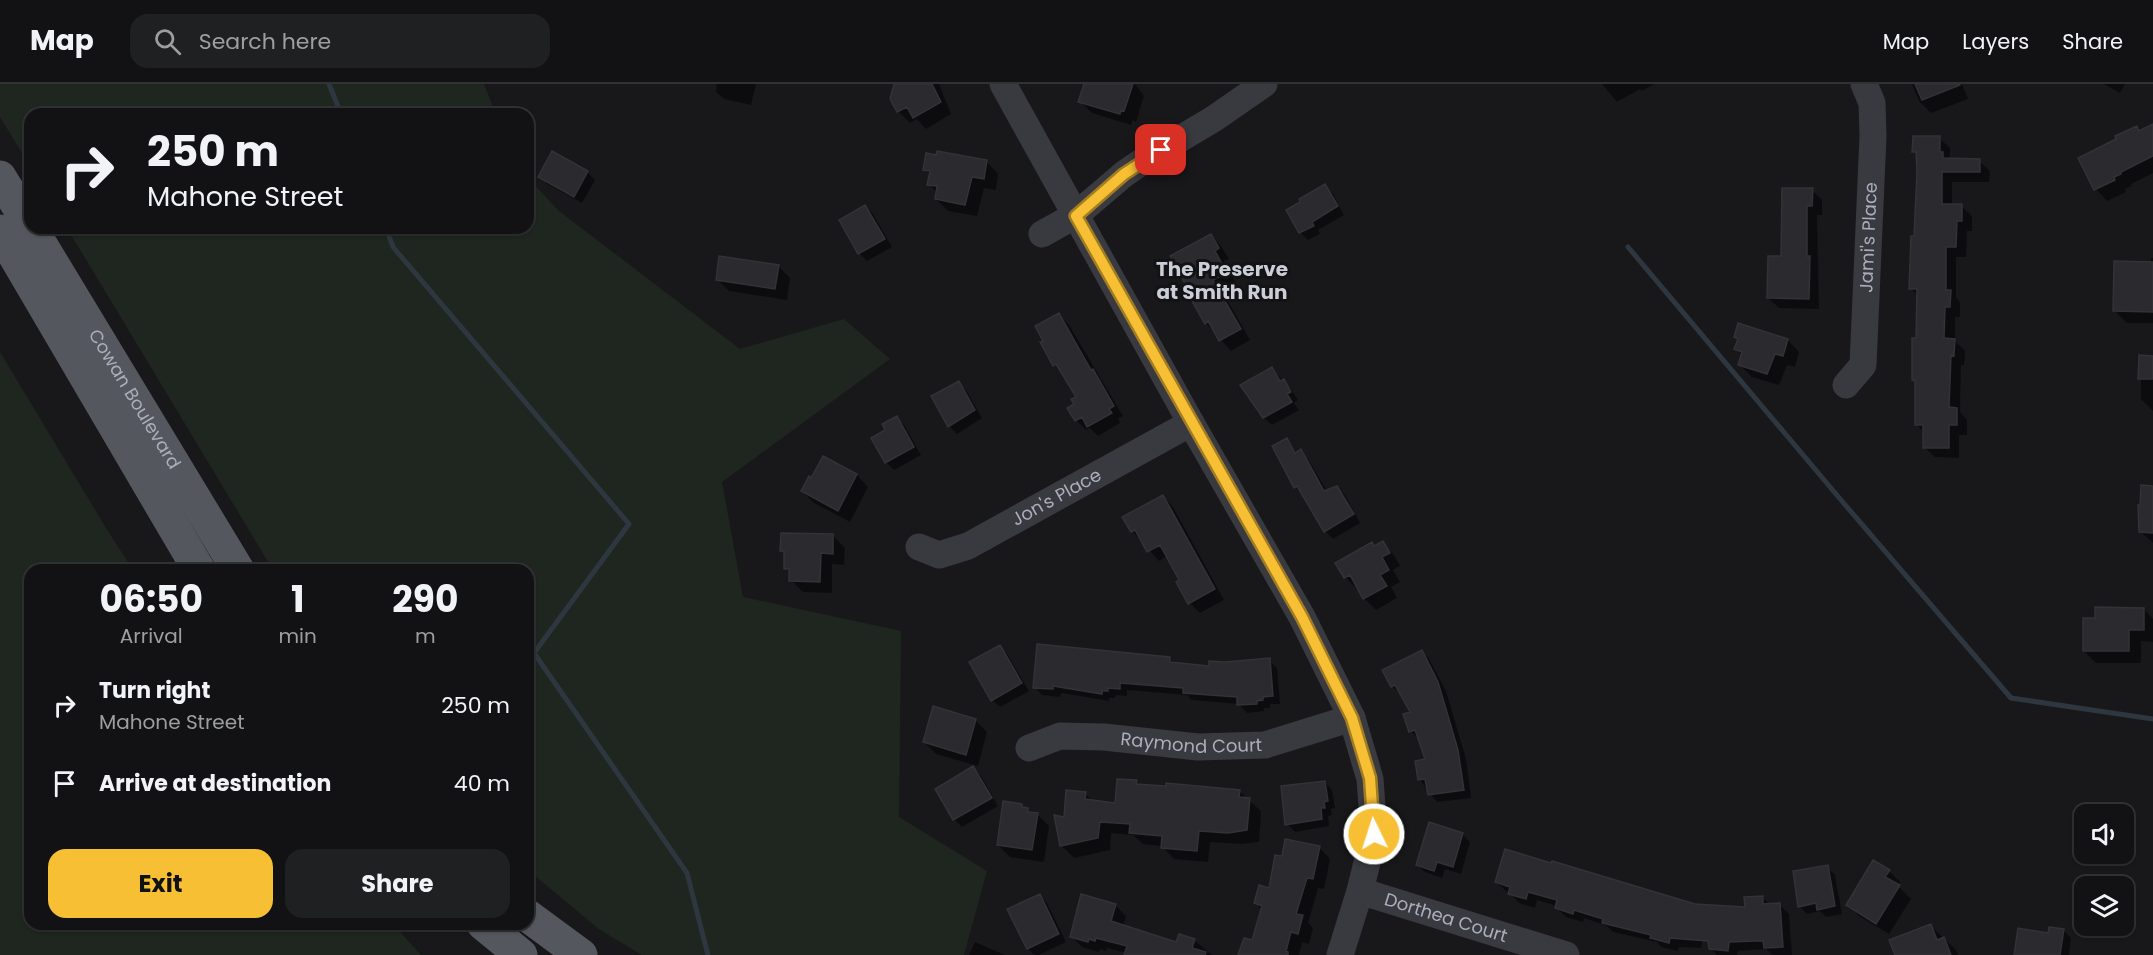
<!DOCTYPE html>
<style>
:root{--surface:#121214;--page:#1f2022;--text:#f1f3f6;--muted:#9c9ea0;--line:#313234;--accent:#f7bf34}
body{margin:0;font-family:Poppins,sans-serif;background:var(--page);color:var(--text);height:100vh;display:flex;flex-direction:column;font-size:22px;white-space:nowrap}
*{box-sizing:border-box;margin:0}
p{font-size:20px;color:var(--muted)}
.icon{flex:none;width:33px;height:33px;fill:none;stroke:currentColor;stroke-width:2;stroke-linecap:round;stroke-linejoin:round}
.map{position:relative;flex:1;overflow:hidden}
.sheet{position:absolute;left:24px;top:480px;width:510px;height:366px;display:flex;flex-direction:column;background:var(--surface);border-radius:18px;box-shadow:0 2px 4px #0004,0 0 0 2px var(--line)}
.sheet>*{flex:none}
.hud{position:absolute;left:24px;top:24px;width:510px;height:126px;border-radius:18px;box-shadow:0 2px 4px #0004,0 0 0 2px var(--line);background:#121214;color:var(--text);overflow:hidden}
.fabs{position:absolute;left:2074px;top:720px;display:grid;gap:12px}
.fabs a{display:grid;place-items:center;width:60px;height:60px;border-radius:12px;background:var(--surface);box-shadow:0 2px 4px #0004,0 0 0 2px var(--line);font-size:30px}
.pin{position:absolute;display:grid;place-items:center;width:51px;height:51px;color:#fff;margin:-26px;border-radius:12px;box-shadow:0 3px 9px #0006}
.me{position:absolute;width:66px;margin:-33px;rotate:356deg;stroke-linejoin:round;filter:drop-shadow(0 0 4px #0008)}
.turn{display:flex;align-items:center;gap:21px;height:126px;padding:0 24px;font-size:27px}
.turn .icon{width:78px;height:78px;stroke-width:2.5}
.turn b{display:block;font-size:42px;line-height:51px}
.eta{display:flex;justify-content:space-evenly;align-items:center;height:102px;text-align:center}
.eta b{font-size:36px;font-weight:700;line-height:42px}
.button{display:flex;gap:12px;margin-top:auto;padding:12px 24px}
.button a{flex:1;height:69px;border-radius:18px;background:var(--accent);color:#111;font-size:24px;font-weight:700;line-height:69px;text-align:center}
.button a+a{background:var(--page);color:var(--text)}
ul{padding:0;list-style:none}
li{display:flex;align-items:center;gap:18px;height:78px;padding:0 24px}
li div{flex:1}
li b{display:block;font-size:22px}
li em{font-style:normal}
header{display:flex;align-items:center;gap:36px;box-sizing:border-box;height:84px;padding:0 30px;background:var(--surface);border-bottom:2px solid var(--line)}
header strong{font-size:28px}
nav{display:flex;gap:33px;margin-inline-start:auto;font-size:21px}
.search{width:420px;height:54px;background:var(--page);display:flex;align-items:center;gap:15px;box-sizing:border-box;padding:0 21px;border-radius:18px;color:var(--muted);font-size:22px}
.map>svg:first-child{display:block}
.green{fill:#1e261f}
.shadow{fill:#0007}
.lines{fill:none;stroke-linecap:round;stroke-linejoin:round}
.stream{stroke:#2e373f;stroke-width:5}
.building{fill:#2b2b2f;stroke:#323237;stroke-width:1.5}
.minor{stroke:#393a40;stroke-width:27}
.major{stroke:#55575f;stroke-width:33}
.route-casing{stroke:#a17c22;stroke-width:15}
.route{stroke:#f7bf34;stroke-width:10}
.labels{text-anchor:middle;stroke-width:6;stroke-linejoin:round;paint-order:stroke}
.street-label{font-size:18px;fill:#aaaebb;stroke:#131316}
.neighbourhood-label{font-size:20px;font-weight:bold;fill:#cbced6;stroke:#131316}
</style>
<header>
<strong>Map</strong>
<div class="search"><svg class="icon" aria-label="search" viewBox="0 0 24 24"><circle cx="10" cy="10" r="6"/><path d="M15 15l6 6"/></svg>Search here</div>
<nav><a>Map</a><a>Layers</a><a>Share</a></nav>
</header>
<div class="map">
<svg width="2153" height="871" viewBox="0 0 2153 871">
<rect width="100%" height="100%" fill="#18181b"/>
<path class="green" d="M0,0H484L496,30H30V82L0,33Z
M528,94L559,127L740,265L844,235L890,275L722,398L743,513L901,547L899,733L987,787L964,871H642L600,846L528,786V486H273L67,144H528Z
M0,268L106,444L133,486H30V840H393L421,871H0Z"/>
<path class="shadow" d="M717,0H756L751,21L724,15L716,8Z
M896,0H939L951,30L926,45L917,35L910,39L898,27Z
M1085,0H1135L1144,12L1136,38L1133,36L1131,41L1092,29L1080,17Z
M1602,0H1654L1642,7L1640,5L1617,18Z
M1912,0H1962L1968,15L1931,29L1919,17Z
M2104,0H2125L2120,9Z
M2153,42V89L2131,100L2132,102L2125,105L2126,108L2107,117L2096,105L2080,74L2118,56L2136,43L2141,48Z
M1939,54L1950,64V76L1979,77L1990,87L1989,98H1952V122H1961L1972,132V147H1967L1966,173H1956V213L1960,218V233H1955V257L1965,267L1964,281H1961L1960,328L1967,336V351H1959V374L1935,373L1924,363L1925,349L1916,340L1917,299L1914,296L1919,212L1911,205L1916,153L1918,71L1914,67Z
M987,78L998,90L996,106L984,104L977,132L948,127L936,115L937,109L929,100L930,91L925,85Z
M587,88L595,96L582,119L547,100L540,92Z
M1325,102L1333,110L1344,131L1318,146L1320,150L1308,156L1301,149L1288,127Z
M1812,106L1822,116V131H1817L1819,225L1779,224L1768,214L1783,173Z
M865,122L873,130L892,163L867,177L859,169Z
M1211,151L1221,162L1229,175L1224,177L1236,199L1222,207L1250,256L1231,267L1206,239Z
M2151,174H2153V239H2127L2115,227L2151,179Z
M778,182L790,194L787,216L729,207L717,195Z
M1059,231L1069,241L1123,332L1118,335L1120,339L1098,352L1090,344L1086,346L1076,336L1078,313L1065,291L1055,281Z
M1735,253L1788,256L1799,268L1795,283L1787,281L1779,301L1752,293L1740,281L1743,272L1736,265L1739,256Z
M2141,273H2153V327L2141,315Z
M1272,285L1291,305L1298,316L1294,319L1299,326L1272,341L1264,334L1242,301Z
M958,299L966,306L982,334L957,350L949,342L933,313Z
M897,334L904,341L921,371L894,386L886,378L887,346Z
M1286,356L1297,369L1300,367L1308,375L1327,407L1337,403L1345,411L1360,439L1333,455L1325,447L1303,411L1295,403Z
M824,374L857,391L868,403L850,438L814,419L802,407L812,396Z
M2143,401H2153V459L2140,447Z
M1163,412L1173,423L1224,516L1200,529L1190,519L1181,497L1167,472L1159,477L1132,447Z
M833,452L845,464L844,481L832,480V509L803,508L791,496V490L785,484L786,470L782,466Z
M1382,459L1394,471L1400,482L1393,486L1400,498L1391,503L1397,514L1376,526L1364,514L1359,504L1357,505L1345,493L1375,463Z
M2144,525L2153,535V558L2141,557V579H2096L2084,567L2096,536Z
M1000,562L1007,570L1029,607L1000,623L992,616Z
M1422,567L1429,575L1446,607L1466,675L1471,714L1437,718L1419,695L1427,676L1420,655L1410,647L1412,629L1402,609L1400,610L1392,602Z
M1170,575L1175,580L1210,583L1225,579L1269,576L1277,584L1280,620H1270V624H1264V627L1247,629L1239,620L1192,616L1187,611L1127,606V612L1116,611L1115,614H1109V617L1061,609L1060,613L1042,611L1035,603Z
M975,636L987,648L978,682L936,670L924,658Z
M973,684L981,692L998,722L962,743L954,735L937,705Z
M1136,698L1139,701L1239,707L1261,727L1259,758L1241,760L1210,758L1208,778L1174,775L1162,762L1143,760L1133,751L1111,749L1110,766L1074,774L1062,762L1056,733L1065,735L1085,710L1093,717L1117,721Z
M1325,698L1332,706L1335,724L1331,725L1332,731L1328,732L1329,742L1295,748L1287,740Z
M1021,721L1032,730H1037L1049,742L1044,778L1010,773L998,761Z
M1462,750L1470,758L1461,790L1445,785L1442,794L1425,788L1417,781Z
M1319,763L1330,775L1324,805L1318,804L1308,839L1313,844L1309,860L1302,858L1299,871H1240L1253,858L1262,826L1256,819L1270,806L1283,774Z
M1827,783L1835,791L1842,830L1826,833L1820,827L1807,830L1799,822Z
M1889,787L1901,799L1898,802L1911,815L1889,850L1859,832L1848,821Z
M1496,798L1695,821L1746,825L1762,813L1770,821H1780L1789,830L1792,871H1773L1766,865L1738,867L1737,871H1717L1711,865V854L1703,853L1701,864L1679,863L1678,867L1661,863L1657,858L1613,848L1607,842L1584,834L1583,838L1566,833L1557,824V822L1537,816L1535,824L1519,819L1510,809L1506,807Z
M1039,811L1047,819L1066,858L1039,871H1035L1028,865L1009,826Z
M1115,821L1126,832L1123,843L1177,860L1194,856L1212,871H1126L1127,869L1107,864L1106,867L1100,865L1099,868L1082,863L1072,853Z
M1931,842L1956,866L1958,871H1897Z
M2063,846L2071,854L2069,871H2016Z
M975,858L1005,871H969Z"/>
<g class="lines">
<path class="stream" d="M329,0L341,30
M386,144L393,163L629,440L534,569L687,789L708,871
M1628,163L1841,416L2011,614L2153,635"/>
</g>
<path class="building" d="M894,0H932L941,18L913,34L907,23L897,28L890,15Z
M1084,0H1133L1124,27L1121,26L1120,30L1078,18Z
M1915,0H1960V1L1922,16Z
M2153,40V72L2121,88V90L2114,93L2115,96L2094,106L2078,74L2116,55L2115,52L2137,42L2139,47Z
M1913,52H1940V68H1943V74L1980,75V88H1942V120H1962V137H1957L1956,163H1946V206H1951L1950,223H1945L1944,254L1955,255L1954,272L1951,271L1949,323L1957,324V341H1949V364H1923V341H1915V297L1912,296V254H1916L1917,205H1909L1911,152H1914L1917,88L1916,68H1912Z
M552,67L588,87L574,113L538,93Z
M937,67L987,76L984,95L972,93L965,121L935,115L937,102L927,101L930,87L923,86L926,69L936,71Z
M1325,100L1338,122L1312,138L1314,142L1299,149L1286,126L1300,118L1299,115Z
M1782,104H1813L1812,122H1807V172H1810L1809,215L1767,214L1768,172H1781Z
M865,121L885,155L858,170L839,136Z
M1211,150L1219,164L1215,167L1227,189L1213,196L1241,245L1219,257L1208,237L1205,240L1183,201L1185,200L1170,172Z
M719,172L779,181L775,205L716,196Z
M2114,177L2153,178V228L2113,227Z
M1059,229L1091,286L1093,285L1114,322L1109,325L1112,329L1087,343L1082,333L1075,337L1067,324L1074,320L1071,315L1076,313L1056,280L1053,282L1040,258L1043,257L1035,242Z
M1738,239L1788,255L1783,272L1775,270L1767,290L1738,281L1742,268L1734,265L1738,255L1734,253Z
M2139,271L2153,272V295H2138Z
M1272,283L1280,297L1284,295L1291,308L1287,310L1292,318L1263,334L1240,301Z
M959,297L975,326L948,343L931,312Z
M897,332L914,363L885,379L871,354L885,346L882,340Z
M1287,354L1295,369L1301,365L1324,407L1337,402L1354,430L1324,448L1297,402L1294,404L1272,362Z
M823,372L857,390L838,427L801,407L809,392L811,394Z
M2141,401L2153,402V449L2139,448L2138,421H2140Z
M1163,411L1215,505L1188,520L1176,498L1179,496L1160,461L1147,468L1135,446L1131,448L1122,433Z
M781,449L833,450V470L821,469L820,498L789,497V485H784V467H780Z
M1383,457L1390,469L1382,473L1389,486L1380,491L1387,502L1363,515L1350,491L1344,494L1335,479L1372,458L1374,462Z
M2095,523L2144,524V546H2129V567H2083V534H2095Z
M1037,560L1170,573V578L1209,582V577L1225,578L1270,574L1273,612L1263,613V616L1257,617V620L1237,621V613L1183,609V604L1120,599V605L1108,604V607H1102V610L1053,602V605L1033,604Z
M1000,561L1022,599L991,617L969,578Z
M1422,566L1438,598L1458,666L1464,706L1428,711L1425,695L1418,696L1415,677L1425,675L1415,646L1409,648L1403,630L1410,628L1395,601L1391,603L1382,586Z
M933,622L976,635L966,671L923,658Z
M973,682L992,714L953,736L935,705Z
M1117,695L1137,696L1136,700L1166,702V699L1240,706L1239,713L1250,714L1247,746L1228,749L1199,747L1197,767L1161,764L1162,752L1129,749L1130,740L1100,738L1098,754L1060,762L1054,731L1064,733L1066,706L1086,708L1085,715L1115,719Z
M1325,697L1328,717L1324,718L1325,724H1321L1322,735L1285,741L1281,702Z
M1003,717L1022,720V723L1028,724V728L1038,729L1032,766L997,761Z
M1429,738L1463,749L1453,783L1437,778L1434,787L1416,781Z
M1285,755L1320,762L1313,795L1307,794L1296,830L1303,831L1298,850L1291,848L1286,867L1288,868V871H1238L1244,854L1252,856L1262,822L1254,819L1259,801L1269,804L1275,771L1282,772Z
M1505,765L1551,779L1552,777L1695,820L1745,823L1744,813L1763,812V820L1780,819L1783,863L1764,864L1763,857H1756L1729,858L1728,867L1709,865L1708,857L1670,854L1669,859L1650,854L1651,851L1602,839L1603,835L1574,826L1573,830L1555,824L1557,816L1528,808L1526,815L1508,810L1510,803L1495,798Z
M1873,776L1890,786L1885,793L1900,801L1876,840L1846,821Z
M1828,781L1835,822L1817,826L1816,819L1798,823L1793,787Z
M1040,810L1059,850L1027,865L1007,825Z
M1081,810L1116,820L1111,837L1176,858L1179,850L1195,855L1192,864L1206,868L1205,871H1124L1127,862L1096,854L1095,857L1089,855L1088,858L1070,853Z
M1931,840L1937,856L1944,853L1951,871H1895L1889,856Z
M2049,843L2064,845L2060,871H2014L2018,844L2048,849Z"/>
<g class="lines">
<g class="minor">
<path d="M1003,0L1191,339L1302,533L1352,634L1370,695L1374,750L1360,807L1340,871"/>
<path d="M1042,150L1076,131L1124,90L1143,77L1215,34L1264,0"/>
<path id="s1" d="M1846,301L1863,281L1873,52L1872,19L1864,0"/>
<path id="s2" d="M919,463L939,471L968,462L1191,339"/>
<path id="s3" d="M1029,664L1060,652L1104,653L1198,663L1265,661L1352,634"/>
<path id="s4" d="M1360,807L1566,871"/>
</g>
<g class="major">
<path d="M0,93L30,142"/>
<path id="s5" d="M31,144L238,486"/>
<path d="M0,147L199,486"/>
<path d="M528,832L581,871"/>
<path d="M483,840L521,871"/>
</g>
</g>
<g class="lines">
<g class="route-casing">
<path id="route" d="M1161,66L1124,90L1076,132L1302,533L1352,634L1370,694L1374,750"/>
</g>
<use href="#route" class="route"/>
</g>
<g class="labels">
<g class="street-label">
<text dy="6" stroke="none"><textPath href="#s1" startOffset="154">Jami's Place</textPath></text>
<text dy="6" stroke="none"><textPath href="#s5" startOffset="200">Cowan Boulevard</textPath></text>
<text dy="6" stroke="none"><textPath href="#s2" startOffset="153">Jon's Place</textPath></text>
<text dy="6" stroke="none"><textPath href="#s3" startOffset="165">Raymond Court</textPath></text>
<text dy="6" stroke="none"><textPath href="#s4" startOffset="90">Dorthea Court</textPath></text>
</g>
<g class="neighbourhood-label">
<text x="1222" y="192">The Preserve<tspan x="1222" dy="23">at Smith Run</tspan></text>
</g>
</g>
</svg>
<div class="fabs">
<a><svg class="icon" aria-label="sound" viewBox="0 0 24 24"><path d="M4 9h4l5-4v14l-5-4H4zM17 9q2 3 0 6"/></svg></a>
<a><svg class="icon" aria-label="layers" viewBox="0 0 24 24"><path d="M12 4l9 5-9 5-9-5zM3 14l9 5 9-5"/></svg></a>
</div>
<div class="pin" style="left:1161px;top:66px;background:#d93025"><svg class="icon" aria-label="arrive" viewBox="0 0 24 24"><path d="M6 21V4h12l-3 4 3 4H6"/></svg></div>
<svg class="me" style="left:1374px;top:750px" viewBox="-20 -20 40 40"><circle r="17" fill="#f7bf34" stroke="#fff" stroke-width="3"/><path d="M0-11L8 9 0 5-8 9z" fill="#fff"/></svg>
<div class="hud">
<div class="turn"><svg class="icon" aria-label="right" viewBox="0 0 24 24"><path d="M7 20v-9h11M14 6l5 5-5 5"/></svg><div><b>250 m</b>Mahone Street</div></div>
</div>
<section class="sheet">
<div class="eta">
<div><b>06:50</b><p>Arrival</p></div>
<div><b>1</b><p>min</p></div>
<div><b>290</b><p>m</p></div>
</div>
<ul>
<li><svg class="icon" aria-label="right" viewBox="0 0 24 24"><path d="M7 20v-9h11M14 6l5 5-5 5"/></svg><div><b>Turn right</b><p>Mahone Street</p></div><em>250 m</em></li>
<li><svg class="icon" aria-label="arrive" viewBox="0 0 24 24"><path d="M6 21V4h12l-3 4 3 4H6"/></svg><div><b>Arrive at destination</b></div><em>40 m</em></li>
</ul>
<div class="button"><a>Exit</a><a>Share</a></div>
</section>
</div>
